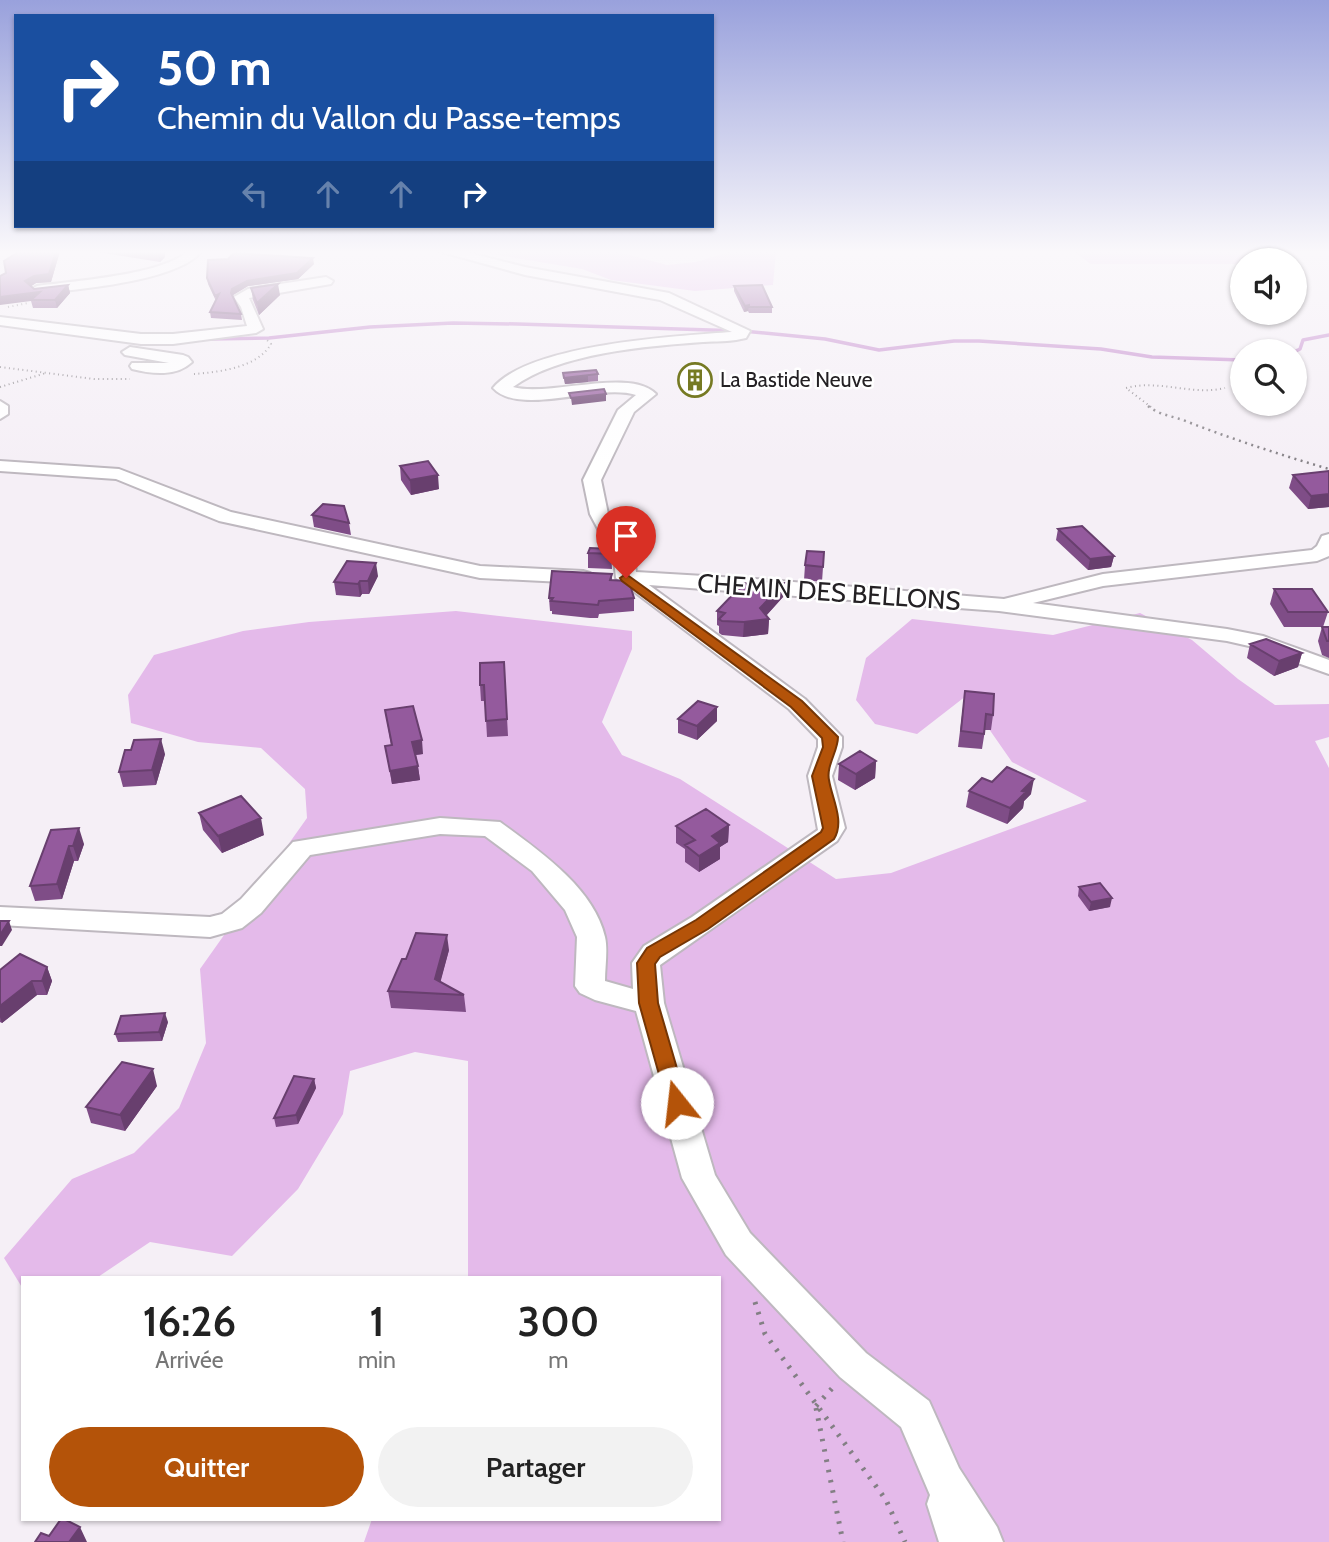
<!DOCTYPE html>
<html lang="fr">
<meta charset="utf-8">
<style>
:root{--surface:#fff;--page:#f2f2f2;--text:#222;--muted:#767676;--accent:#b45309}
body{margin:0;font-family:Cabin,sans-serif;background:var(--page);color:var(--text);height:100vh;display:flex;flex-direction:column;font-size:26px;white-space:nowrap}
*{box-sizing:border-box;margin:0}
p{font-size:23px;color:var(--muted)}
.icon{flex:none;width:38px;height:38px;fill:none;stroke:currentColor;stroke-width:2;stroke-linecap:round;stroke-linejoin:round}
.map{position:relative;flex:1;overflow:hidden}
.drawer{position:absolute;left:21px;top:1276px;width:700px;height:245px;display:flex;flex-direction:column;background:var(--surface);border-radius:0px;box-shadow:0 2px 5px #0004}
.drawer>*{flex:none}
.hud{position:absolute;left:14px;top:14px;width:700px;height:214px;border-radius:0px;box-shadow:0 2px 5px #0004;background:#1a4fa0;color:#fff;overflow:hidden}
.tools{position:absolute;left:1230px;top:248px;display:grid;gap:14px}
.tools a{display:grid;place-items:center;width:77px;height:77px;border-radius:50%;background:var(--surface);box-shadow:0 2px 5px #0004;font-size:35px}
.pin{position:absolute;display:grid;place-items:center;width:60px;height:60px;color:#fff;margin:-72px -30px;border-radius:50% 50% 50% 0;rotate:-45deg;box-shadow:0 0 7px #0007}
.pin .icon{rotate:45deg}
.me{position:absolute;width:77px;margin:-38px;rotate:344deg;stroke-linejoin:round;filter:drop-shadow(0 0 5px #0008)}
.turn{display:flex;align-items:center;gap:24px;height:147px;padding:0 28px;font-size:32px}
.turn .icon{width:91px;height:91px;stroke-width:2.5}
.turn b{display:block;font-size:49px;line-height:60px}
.lanes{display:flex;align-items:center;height:66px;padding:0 28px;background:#0003;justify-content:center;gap:35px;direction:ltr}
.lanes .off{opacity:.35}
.eta{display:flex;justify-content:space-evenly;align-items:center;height:119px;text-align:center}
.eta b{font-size:42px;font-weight:600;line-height:49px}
.primary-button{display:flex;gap:14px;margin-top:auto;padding:14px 28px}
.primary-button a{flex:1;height:80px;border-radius:42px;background:var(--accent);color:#fff;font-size:28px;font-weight:600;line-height:80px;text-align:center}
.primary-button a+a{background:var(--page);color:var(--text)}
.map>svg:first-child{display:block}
.green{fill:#e4baea}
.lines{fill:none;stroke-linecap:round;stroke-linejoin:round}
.stream{stroke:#c285cb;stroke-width:3.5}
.minor-casing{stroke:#beb8bf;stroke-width:4}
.path-far2{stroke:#837f84;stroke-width:2;stroke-dasharray:1 3.5;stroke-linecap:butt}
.path-far1{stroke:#837f84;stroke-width:2.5;stroke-dasharray:2 4.5;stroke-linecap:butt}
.path{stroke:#837f84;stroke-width:5;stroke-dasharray:2.5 8;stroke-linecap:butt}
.minor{fill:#fff;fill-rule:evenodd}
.wall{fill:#7f4d87}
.shaded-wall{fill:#683f6e}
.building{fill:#945a9d;stroke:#683f6e;stroke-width:2}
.route{fill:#b45309;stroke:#753606;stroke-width:2}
.labels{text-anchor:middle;stroke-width:5;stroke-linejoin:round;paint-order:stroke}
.far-poi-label{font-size:21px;fill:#242124;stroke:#fff;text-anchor:start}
.street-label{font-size:26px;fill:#242124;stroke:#fff}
</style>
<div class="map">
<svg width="1329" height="1542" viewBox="0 0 1329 1542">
<rect width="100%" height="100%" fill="#f5eff6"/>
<path class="green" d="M473,251H615L667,265L696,262L732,251H776L773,285L695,291L611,280L582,269Z
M1072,251H1272L1275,258L1235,264H1091Z
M456,611L632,631V649L602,722L622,755L680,779L836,879L891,873L1087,801L1012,762L966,696L917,734L875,724L856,700L866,658L912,619L1053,635L1140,613L1192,640L1238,679L1275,705L1329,704V737L1315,741L1329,768V1542H364L372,1519H719V1278L468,1277V1061L415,1052L350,1071L343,1114L298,1189L232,1256L150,1242L98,1277L23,1278V1289L4,1258L72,1179L134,1153L179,1108L206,1043L200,969L307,818L305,789L261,748L198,742L131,723L128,695L154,655L243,631L309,622Z"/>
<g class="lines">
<path class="stream" d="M87,336L114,340
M209,339L269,338L370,327L453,323L518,324L743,331L825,339L879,350L954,341H979L1101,349L1152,357L1242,360
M1294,352L1300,349L1303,340L1329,335"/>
<g class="minor-casing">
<path id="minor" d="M188,251H202C177,282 77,289 37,294L30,290L37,286C73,281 163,275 188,251Z
M438,251H462L525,267L669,293L750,331L746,338L741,339C728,342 716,341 703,342C647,346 559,353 513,387C549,397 630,367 656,394L634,412L601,480L608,514L634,558L636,572L755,579L1004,599L1103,574L1312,550L1317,546L1322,536L1329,534V556L1317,561L1103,586L1033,603L1227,629L1263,636L1329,660V674L1249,646L1227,641L999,611L649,585L805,699L842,737V747L832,776L845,828L837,841L660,965L664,1003L715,1175L750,1233L866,1353L929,1401L959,1468L997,1527L1003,1542H939L927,1504L930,1495L901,1427L840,1377L726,1255L682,1178L636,1011L595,1000L580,993L575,986L577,937L565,910L532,871L485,836L440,834L310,855L261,913L242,928L210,937L0,925V907L210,917L222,914L241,899L293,842L440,818L500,822C538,850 594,888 605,937C608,950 605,967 605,981L633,989L632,963L644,946L692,917L818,830L808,776L818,747V739L789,709L616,578L614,559L590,514L583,480L618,410L636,395C598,383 520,417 493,388C529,344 677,336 732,332L660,300L525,275Z
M326,277L333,281L331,284L249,298L263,329L256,333L173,344H141L0,325V317L141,334H173L247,326L241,307L234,297L248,289Z
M130,347L183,355L188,357L192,362C176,377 152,374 132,369L130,366L132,363H169L125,355L122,352Z
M0,401L8,406V414L0,419Z
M0,461L119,469L231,512L480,566L583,571L590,573L593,577L590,581L583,583L480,578L219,521L116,479L0,471Z"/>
</g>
<path class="path-far2" d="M8,307L28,303
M0,367L94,379H130
M194,374C219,372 257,368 271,344L267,340
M0,387L46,373
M1151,407L1126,388C1159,379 1192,396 1225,388"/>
<path class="path-far1" d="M1148,406C1161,416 1174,416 1188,422C1235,440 1281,455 1329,469"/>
<path class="path" d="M755,1302L765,1334L886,1500L905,1542
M816,1406L836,1384
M816,1408L843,1542"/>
<use href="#minor" class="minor"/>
</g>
<path class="wall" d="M20,251H60L51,282L36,283L31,286L34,289L68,285L70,293L57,308H33L31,301L6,273Z
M91,251H164L165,257L160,262Z
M314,264L298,279L248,286L233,295L241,314L242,320L211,318L210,312L216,301L208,284L207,278Z
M734,286L772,307V313H749L748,311L744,312L734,291Z
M251,288L280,295L259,315L253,300Z
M563,373L598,374V381L565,384Z
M400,466L439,489L411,495L401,480Z
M1329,471V507L1308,509L1289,488L1293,475Z
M312,515L349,523L351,535L314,527Z
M1058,529L1114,556L1111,567L1088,570L1056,540Z
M611,549L612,569L588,568V553Z
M824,552L822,582L804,580L805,565Z
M612,574V580L634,598V611L599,614L598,618H590L552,614V611H550L549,598Z
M378,576L369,594H362L360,597L336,595L334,582Z
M784,583L783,597L766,616L769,619L768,634L743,637L722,635L719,633V626L717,625V611L757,587Z
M1274,589L1328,612L1323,627H1329V658L1322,655L1318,641L1322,627H1284L1270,604Z
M1250,644L1302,653L1298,667L1274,676L1247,658Z
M504,662L508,736L487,737L485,701H481L480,685Z
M965,691L993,715L991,730H985L982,749L958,747Z
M717,707V721L697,740L678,733V719Z
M385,710L423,754L416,755L420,780L392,784L385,746L391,745Z
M131,750L165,754L156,785L123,787L119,772Z
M876,761L875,778L855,790L838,780L839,764Z
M992,782L1031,794L1024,801L1023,808L1007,824L966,807L969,791Z
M199,813L264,835L222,853L203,830Z
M729,825L728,842L720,847V859L699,872L685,862V849L676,843V826Z
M51,830L84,844L78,861H74L62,899L35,901L30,886Z
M1079,887L1110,907L1089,911L1078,896Z
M449,950L440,982L464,995L466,1012L391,1008L388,991L406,959Z
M47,967L52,981L47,995H37L2,1023L0,1022V970Z
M168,1022L162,1041L118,1042L115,1034Z
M314,1079L316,1088L298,1124L276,1127L274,1118Z
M157,1086L125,1131L91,1123L86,1107Z"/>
<path class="shaded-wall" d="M56,251H60L51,282L36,283L27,289L25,281Z
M160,251H164L165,257L160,262L158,253Z
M313,258L314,264L298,279L248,286L233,295L232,298L231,293L232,289L247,281Z
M278,284L280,295L259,315L257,303Z
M68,285L70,293L57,308L55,300Z
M40,292L31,301L0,305V297Z
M749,305L748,311L744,312L745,306Z
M588,375V382L565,384L564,378Z
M606,394V401L572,405L571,398Z
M438,475L439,489L411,495L410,480Z
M1329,494V507L1308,509L1311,496Z
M1114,556L1111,567L1088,570L1090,559Z
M376,563L378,576L369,594L368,581Z
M360,581L362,594L360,597L358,584Z
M784,583L783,597L762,620L769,619L768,634L743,637L744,622L760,608Z
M1302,653L1298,667L1274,676L1279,661Z
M717,707V721L697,740V726Z
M161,739L165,754L156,785L152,770Z
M422,740L423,754L414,755L412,742Z
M876,761L875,778L855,790L856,774Z
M418,766L420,780L392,784L390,771Z
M1034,779L1031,794L1024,801L1023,808L1007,824L1010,808L1022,791Z
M261,818L264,835L222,853L218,836Z
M729,825L728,842L720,847V859L699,872V856L712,836Z
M79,828L84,844L78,861L73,846Z
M69,846L74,861L62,899L57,884Z
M1112,898L1110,907L1089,911L1091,902Z
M9,921L12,930L2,946H0V935Z
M447,935L449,950L437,995L435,979Z
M47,967L52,981L47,995L42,981Z
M32,981L37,995L2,1023L0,1017V1006Z
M165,1013L168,1022L162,1041L159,1032Z
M153,1069L157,1086L125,1131L120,1115Z
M314,1079L316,1088L298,1124L296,1115Z
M80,1527L87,1542H69Z"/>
<path class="building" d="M20,251H56L49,274L34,276L25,281L34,289L68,285L55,300H31L40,292L0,297V276L6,273L4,261Z
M234,253L313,258L297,273L247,281L232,289L231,293L241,314L210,312L219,294L215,296L207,278L208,260L228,259Z
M278,284L257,303L251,288Z
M762,285L772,307H749V305L745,306L734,286Z
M596,370L598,374L564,378L563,373Z
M604,389L606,394L571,398L569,393Z
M428,461L438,475L410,480L400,466Z
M1329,471V494L1311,496L1293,475Z
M323,504L344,506L349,523L312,515Z
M1082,526L1114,556L1090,559L1058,529Z
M590,548L611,549L612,554L588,553Z
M807,551L824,552L823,567L805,565Z
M347,561L376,563L368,581H360L358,584L334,582Z
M552,571L612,574L610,580L629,581L634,598L599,601L598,605L551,601L553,598H549Z
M762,581L784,583L760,608L769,619L744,622L722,621L719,619L725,613L717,611L744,583L757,587Z
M1274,589H1312L1328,612H1288Z
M1322,627H1329V641H1327Z
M1266,639L1302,653L1279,661L1250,644Z
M504,662L507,719L486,721L484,685H480V663Z
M965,691L994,694L993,715L986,714L984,734L961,731Z
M698,701L717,707L697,726L678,719Z
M413,706L422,740L412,742L418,766L390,771L385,746L392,745L385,710Z
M161,739L152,770L119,772L125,750H131L134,740Z
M860,751L876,761L856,774L839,764Z
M1007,767L1034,779L1022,791L1026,792L1010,808L969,791L982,778L992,782Z
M241,796L261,818L218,836L199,813Z
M706,809L729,825L712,836L720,843L699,856L685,845L695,840L676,826Z
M79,828L73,846H69L57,884L30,886L51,830Z
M1100,883L1112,898L1091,902L1079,887Z
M0,921H9L0,935Z
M416,933L447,935L435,979L464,995L388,991L402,959H406Z
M20,954L47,967L42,981H32L0,1006V970Z
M165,1013L159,1032L115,1034L121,1016Z
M122,1062L153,1069L120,1115L86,1107Z
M294,1076L314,1079L296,1115L274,1118Z
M61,1519H64L80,1527L69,1542H35L41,1533L49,1536Z"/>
<linearGradient id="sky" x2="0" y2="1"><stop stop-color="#99a1dc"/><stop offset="0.54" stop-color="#faf8fb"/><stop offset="1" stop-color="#faf8fb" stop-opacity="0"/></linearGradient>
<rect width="1329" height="467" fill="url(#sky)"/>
<path class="route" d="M626,574L802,701L838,737C838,751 826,766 829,780C832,799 845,821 834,839L708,929L660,957L655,964L658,1003L687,1103L684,1109L677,1111L670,1109L667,1103L639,1003L637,963L647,948L696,920L821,832L823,828L812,776L823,747L822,738L791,707L622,581L620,578Z"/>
<defs>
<g id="building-ring" transform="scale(1.75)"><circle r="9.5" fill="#fff" stroke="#767a23" stroke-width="1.5"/><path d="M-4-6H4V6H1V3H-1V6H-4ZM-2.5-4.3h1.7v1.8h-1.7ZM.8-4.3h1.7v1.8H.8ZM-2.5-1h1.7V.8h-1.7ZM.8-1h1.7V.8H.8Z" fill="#767a23"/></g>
</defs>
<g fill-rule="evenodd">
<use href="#building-ring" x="695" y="380"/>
</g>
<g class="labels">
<g class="far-poi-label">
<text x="720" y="387">La Bastide Neuve</text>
</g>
<g class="street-label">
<text transform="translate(829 592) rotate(4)" y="9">CHEMIN DES BELLONS</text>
</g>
</g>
</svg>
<div class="tools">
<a><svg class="icon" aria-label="sound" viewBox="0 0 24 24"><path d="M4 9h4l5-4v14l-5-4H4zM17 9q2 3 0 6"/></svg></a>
<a><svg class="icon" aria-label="search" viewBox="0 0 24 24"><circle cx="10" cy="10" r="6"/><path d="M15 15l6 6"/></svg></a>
</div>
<div class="pin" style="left:626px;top:578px;background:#d93025"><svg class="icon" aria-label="arrive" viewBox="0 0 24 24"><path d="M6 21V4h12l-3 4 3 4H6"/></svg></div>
<svg class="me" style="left:677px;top:1103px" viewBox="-20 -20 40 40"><circle r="19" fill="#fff"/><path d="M0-13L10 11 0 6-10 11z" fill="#b45309"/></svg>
<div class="hud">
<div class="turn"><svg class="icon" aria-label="right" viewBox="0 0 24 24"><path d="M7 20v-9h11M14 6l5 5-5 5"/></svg><div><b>50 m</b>Chemin du Vallon du Passe-temps</div></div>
<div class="lanes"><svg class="icon off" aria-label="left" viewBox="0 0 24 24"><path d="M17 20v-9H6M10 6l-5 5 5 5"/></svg><svg class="icon off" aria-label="ahead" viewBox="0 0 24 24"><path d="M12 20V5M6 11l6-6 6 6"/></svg><svg class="icon off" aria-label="ahead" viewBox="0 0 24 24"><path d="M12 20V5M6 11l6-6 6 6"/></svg><svg class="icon" aria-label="right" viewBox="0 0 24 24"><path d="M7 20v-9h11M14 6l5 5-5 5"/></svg></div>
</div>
<section class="drawer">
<div class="eta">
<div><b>16:26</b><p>Arrivée</p></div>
<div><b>1</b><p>min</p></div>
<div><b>300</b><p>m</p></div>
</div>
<div class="primary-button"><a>Quitter</a><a>Partager</a></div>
</section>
</div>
